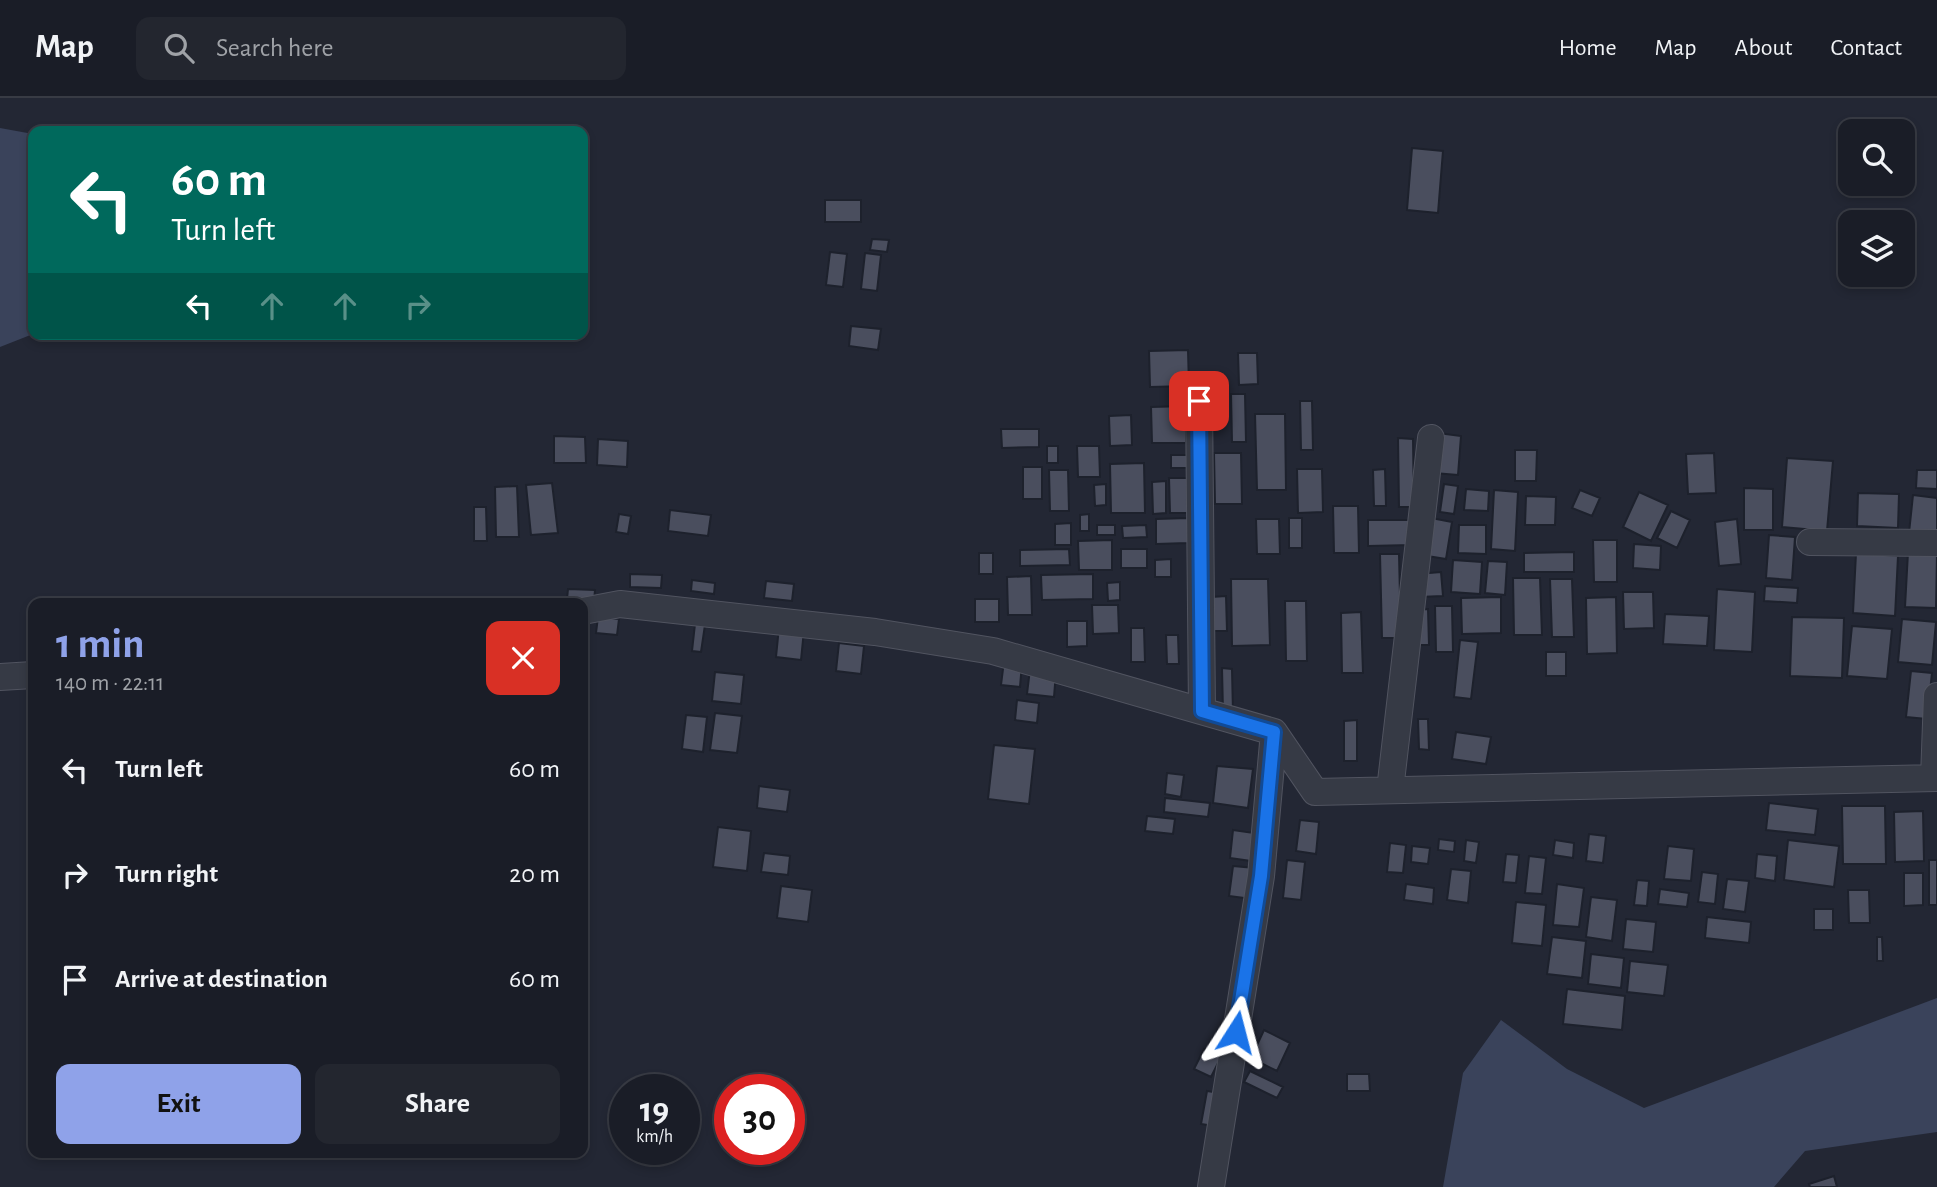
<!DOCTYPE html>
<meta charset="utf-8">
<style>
:root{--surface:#1a1d27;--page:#23262f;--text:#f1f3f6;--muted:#9fa2a7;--line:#383b44;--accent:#8fa2e9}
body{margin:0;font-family:"Alegreya Sans",sans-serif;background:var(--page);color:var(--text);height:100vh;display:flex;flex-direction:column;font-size:26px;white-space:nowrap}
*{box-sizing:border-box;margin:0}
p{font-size:23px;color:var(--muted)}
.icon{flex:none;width:38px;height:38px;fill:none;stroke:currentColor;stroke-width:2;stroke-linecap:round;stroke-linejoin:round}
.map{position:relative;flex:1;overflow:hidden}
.sheet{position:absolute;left:28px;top:500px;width:560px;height:560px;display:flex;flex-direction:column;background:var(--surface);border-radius:14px;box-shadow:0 4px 10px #0003,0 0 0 2px var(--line)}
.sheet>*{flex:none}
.guide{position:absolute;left:28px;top:28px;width:560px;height:214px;border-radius:14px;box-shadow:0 4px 10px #0003,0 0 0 2px var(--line);background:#00695c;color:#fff;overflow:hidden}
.buttons{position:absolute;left:1838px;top:21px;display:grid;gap:14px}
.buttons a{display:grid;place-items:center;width:77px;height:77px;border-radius:14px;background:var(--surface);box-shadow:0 4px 10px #0003,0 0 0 2px var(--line);font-size:35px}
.speed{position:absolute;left:609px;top:976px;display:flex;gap:14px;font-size:35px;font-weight:700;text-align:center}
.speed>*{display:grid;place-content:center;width:91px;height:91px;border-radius:50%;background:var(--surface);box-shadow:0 4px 10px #0003,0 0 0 2px var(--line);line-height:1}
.speed small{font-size:18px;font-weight:400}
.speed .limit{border:10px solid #d22;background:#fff;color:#111}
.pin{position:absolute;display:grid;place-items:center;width:60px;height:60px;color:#fff;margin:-30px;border-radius:14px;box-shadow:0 4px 10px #0006}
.me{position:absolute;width:77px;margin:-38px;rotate:9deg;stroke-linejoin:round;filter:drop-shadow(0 0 5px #0008)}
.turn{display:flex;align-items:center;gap:24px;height:147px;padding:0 28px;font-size:32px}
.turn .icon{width:91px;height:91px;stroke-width:2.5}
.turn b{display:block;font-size:49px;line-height:60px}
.lanes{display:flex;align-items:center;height:66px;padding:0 28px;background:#0003;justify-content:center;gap:35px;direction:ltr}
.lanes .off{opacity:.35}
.round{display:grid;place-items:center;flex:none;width:74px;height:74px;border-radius:14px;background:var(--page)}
.summary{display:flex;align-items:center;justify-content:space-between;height:119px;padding:0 28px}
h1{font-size:42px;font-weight:700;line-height:52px;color:var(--accent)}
.primary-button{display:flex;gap:14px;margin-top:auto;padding:14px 28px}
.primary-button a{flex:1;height:80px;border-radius:14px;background:var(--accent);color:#111;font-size:28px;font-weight:700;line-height:80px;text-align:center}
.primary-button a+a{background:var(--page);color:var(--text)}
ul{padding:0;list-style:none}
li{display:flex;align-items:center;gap:21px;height:105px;padding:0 28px}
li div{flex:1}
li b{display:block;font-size:26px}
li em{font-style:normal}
header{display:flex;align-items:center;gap:42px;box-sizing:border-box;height:98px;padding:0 35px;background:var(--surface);border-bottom:2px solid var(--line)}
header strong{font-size:33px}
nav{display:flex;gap:38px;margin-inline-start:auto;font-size:24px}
.search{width:490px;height:63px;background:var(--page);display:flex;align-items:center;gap:18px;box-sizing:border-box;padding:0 24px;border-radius:14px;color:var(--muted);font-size:26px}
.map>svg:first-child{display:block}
.water{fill:#3a435b}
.building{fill:#4a4e5e;stroke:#1d212c;stroke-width:2}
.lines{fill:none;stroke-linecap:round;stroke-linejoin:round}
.street-casing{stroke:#515460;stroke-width:28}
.street{stroke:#363a45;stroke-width:26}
.route-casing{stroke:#114b97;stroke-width:18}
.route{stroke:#1a73e8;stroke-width:12}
</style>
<header>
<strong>Map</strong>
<div class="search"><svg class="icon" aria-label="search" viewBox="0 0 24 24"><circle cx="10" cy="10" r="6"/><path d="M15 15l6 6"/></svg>Search here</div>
<nav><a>Home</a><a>Map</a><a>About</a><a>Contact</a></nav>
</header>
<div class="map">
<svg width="1937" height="1089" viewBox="0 0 1937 1089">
<rect width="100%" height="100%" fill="#232734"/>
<path class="water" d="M0,30L33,36V236L0,249Z
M1937,900V1034L1805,1053L1774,1089H1443L1463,975L1501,922L1567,971L1644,1010Z"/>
<path class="building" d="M1412,50L1443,53L1438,115L1407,112Z
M825,102H861V124H825Z
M872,141L889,142L887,154L870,152Z
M830,154L847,156L843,189L826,187Z
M865,155L881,157L877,193L861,191Z
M851,228L881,231L878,252L849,248Z
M1188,252L1189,288L1150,289L1149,253Z
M1238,255H1257L1258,286L1239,287Z
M1231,296H1245L1246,344H1232Z
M1300,303H1312L1313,352H1301Z
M1186,308V345H1152L1151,309Z
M1255,316H1285L1286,392H1257Z
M1131,317L1132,347L1110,348L1109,318Z
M1001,331H1039V349L1002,350Z
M1438,335L1461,338L1458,377L1434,375Z
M554,338L585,339L586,365H554Z
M1398,340L1413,341L1414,409H1399Z
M598,341L628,343L627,369L597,367Z
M1047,348H1058V365H1047Z
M1077,348H1099L1100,379H1078Z
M1515,352H1537L1536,383H1515Z
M1214,355H1241L1242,406H1215Z
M1714,355L1716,395L1688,396L1686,356Z
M1171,357H1187V370H1171Z
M1787,360L1833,363L1827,433L1782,429Z
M1144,365L1145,415H1111L1110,366Z
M1023,369H1042V401H1023Z
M1297,371H1322L1323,414L1298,415Z
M1385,371L1386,408H1374L1373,372Z
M1049,372H1068L1069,413H1050Z
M1917,372H1937V391L1916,390Z
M1169,380H1190L1191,415H1170Z
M1166,383V415L1153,416L1152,384Z
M552,385L558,435L531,437L526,387Z
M1106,386V407L1095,408L1094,387Z
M1444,386L1458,388L1454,416L1440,414Z
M517,388L519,439H496L495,389Z
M1744,390L1773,391V432H1744Z
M1466,391L1489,393L1488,413L1464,412Z
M1494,392L1518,394L1515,453L1491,451Z
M1580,392L1600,400L1592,418L1572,410Z
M1639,394L1668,407L1651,443L1623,429Z
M1858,395L1899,396L1898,430L1857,428Z
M1913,397L1937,400V438L1909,435Z
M1526,398L1556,399L1555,427H1525Z
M1333,408H1358L1359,455H1334Z
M474,409H486L487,443H474Z
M670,412L711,417L708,438L668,433Z
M1671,413L1690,422L1677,450L1657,440Z
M619,416L631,418L628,436L616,434Z
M1089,416V433H1080V417Z
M1426,419L1452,424L1446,461L1421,457Z
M1188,420V445L1156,446V421Z
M1289,420H1302V450H1289Z
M1256,421H1279L1280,456H1257Z
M1737,421L1741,466L1719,468L1715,424Z
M1368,422H1411L1412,447L1368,448Z
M1071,425V447H1055V426Z
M1097,427H1115V437H1097Z
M1146,427L1147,439L1123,440L1122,428Z
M1459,427H1486V456L1458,455Z
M1769,437L1795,439L1792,482L1766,480Z
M1112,442V472H1079L1078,443Z
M1593,442H1617V484H1594Z
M1634,446L1661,448L1660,472L1633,470Z
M1069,451L1070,467L1020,468V452Z
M1121,451H1147V470H1121Z
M1574,454V474H1524V455Z
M1908,454L1937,456L1936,510L1905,509Z
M979,455H993V476H979Z
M1856,455L1898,458L1895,518L1853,515Z
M1380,456H1399L1401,540H1382Z
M1171,461V479H1155V462Z
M1453,462L1482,464L1480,496L1451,494Z
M1488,463L1507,464L1505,497L1485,495Z
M1441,474L1443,498L1419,499L1417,476Z
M630,476L662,477L661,490L630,489Z
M1093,476V501L1042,502L1041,477Z
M1031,478L1032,517H1008L1007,479Z
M1513,480H1540L1542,537H1514Z
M1231,481H1268L1270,547L1232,548Z
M1550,481H1572L1574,539H1552Z
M692,482L715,485L714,496L691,493Z
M766,483L794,486L792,503L764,500Z
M1120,484V502L1108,503L1107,485Z
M1765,488L1798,490L1797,505L1764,503Z
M568,491L595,492L594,503L567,501Z
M1717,491L1755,494L1752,554L1714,552Z
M1623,494H1653L1654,530L1624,531Z
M1226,498L1227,533H1212L1211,499Z
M1501,499V535L1462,536L1461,500Z
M1616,499L1617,555L1587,556L1586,500Z
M975,501H999V524H975Z
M1285,503H1306L1307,563H1286Z
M1092,507H1118L1119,535L1093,536Z
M1435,508H1452L1453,554H1436Z
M1428,511L1429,547H1417L1415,512Z
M1361,514L1363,575H1342L1341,515Z
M1665,516L1709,518L1707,548L1663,546Z
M598,519L619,521L617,537L596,535Z
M1792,519L1844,520L1842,580L1790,578Z
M1902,521L1936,524L1932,567L1898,564Z
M1067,523H1087V548L1067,549Z
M695,526L705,527L701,554L692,553Z
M1852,528L1892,531L1887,581L1847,578Z
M779,529L804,532L801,562L776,559Z
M1131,530H1144L1145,564H1131Z
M1166,537H1178L1179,566H1167Z
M1460,542L1478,544L1471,601L1454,599Z
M839,545L864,548L861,576L836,573Z
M1546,554H1566V578H1546Z
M1004,563L1022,565L1020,589L1001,587Z
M1222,570L1232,571L1233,615H1223Z
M1030,571L1056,574L1054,599L1027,596Z
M1911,573L1932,575L1927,621L1906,619Z
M715,574L744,577L741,606L712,603Z
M1017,602L1039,605L1037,625L1015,622Z
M715,615L742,618L737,655L710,652Z
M686,617L707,619L703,654L682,651Z
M1418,621H1428L1429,652L1419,651Z
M1357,622V663H1344V623Z
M1456,634L1491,639L1486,666L1452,661Z
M994,647L1035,651L1029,706L988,701Z
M1217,668L1253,671L1248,710L1213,705Z
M1167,675L1184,677L1181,699L1165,696Z
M759,688L790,692L787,714L757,710Z
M1165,700L1210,705L1208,719L1164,714Z
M1769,705L1818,711L1815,737L1766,732Z
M1842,708H1885L1886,766H1843Z
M1923,713L1924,763L1895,764L1894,714Z
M1147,718L1175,721L1173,736L1145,733Z
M1300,722L1319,724L1316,756L1296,753Z
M718,729L751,733L747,773L713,769Z
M1233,732L1254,735L1251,763L1230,760Z
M1589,736L1606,738L1603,765L1586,763Z
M1439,741L1455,743L1454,754L1438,752Z
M1466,742L1479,744L1476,765L1464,763Z
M1555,742L1574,745L1573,760L1553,757Z
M1788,742L1839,748L1834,789L1784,782Z
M1390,745L1406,747L1403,775L1387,774Z
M1412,748L1430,750L1428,766L1411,764Z
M1668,748L1694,751L1691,783L1664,781Z
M764,755L790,758L788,777L761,774Z
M1506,756L1519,757L1516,785L1503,784Z
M1757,756L1777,758L1775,783L1755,780Z
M1529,758L1546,760L1542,796L1525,795Z
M1287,762L1305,764L1301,802L1283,800Z
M1929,762H1937V807H1929Z
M1233,768L1255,770L1252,801L1229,798Z
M1451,771L1471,773L1468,805L1447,802Z
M1702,774L1718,776L1715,806L1698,804Z
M1904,775H1923V807L1904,808Z
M1727,781L1749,783L1745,814L1723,811Z
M1637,782L1649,783L1647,808L1634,807Z
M1406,786L1434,790L1433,806L1404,802Z
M1557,786L1584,790L1579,829L1553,827Z
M781,788L812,792L808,824L777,820Z
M1660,791L1689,795L1687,809L1658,806Z
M1848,792H1869L1870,825H1849Z
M1591,799L1617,802L1612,843L1586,839Z
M1516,804L1546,807L1542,848L1512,845Z
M1814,811H1833V832H1814Z
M1707,819L1751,824L1749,845L1705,840Z
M1626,821L1656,824L1653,854L1623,851Z
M1552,839L1586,843L1582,880L1547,876Z
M1877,839H1882L1883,863H1877Z
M1591,856L1624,860L1621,890L1588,886Z
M1630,863L1668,867L1664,898L1627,894Z
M1567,891L1625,898L1622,932L1563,926Z
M1264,932L1290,945L1277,973L1251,960Z
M1204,951L1221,959L1211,979L1194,971Z
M1250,973L1283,989L1277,1000L1244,984Z
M1347,976H1369L1370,993H1347Z
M1207,993L1220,995L1214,1028L1201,1026Z
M1834,1078L1837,1089H1810L1809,1086Z"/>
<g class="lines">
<g class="street-casing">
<path id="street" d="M1199,303L1202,613
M1810,444L1937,445
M583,513L620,506L875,534L993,553L1274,634L1261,778L1211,1089
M0,579L33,577
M1274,634L1315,694L1937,680
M1934,680L1937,598
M1390,692L1431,340"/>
</g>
<use href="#street" class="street"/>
</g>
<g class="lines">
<g class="route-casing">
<path id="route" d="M1199,303L1202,613L1274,634L1261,778L1236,934"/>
</g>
<use href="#route" class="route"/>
</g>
</svg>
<div class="buttons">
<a><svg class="icon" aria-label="search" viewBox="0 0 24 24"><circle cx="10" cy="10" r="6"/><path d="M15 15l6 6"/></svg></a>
<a><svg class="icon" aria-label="layers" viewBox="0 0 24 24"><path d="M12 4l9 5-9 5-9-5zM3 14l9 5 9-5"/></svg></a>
</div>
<div class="speed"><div>19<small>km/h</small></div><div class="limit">30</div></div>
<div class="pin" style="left:1199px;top:303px;background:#d93025"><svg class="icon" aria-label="arrive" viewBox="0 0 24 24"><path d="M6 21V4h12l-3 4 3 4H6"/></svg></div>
<svg class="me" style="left:1236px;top:934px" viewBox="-20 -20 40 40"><path d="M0-17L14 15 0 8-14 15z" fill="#1a73e8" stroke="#fff" stroke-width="4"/></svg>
<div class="guide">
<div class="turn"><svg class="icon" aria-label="left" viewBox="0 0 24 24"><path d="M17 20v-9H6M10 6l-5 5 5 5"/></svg><div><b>60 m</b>Turn left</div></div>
<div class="lanes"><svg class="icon" aria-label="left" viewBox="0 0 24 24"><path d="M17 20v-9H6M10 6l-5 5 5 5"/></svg><svg class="icon off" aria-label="ahead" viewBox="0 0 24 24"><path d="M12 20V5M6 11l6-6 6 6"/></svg><svg class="icon off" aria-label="ahead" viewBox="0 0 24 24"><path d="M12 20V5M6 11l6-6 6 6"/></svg><svg class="icon off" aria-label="right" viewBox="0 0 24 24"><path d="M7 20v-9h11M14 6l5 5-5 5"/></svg></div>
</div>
<section class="sheet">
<div class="summary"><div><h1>1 min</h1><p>140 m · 22:11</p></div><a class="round" style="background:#d93025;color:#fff"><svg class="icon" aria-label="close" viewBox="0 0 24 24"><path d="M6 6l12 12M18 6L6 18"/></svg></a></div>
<ul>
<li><svg class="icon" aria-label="left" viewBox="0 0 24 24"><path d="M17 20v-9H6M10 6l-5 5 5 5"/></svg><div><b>Turn left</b></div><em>60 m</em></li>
<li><svg class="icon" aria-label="right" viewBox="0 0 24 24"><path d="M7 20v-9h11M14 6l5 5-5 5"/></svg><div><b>Turn right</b></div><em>20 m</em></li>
<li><svg class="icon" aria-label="arrive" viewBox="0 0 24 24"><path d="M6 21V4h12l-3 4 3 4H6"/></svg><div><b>Arrive at destination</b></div><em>60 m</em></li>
</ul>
<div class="primary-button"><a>Exit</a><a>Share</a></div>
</section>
</div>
